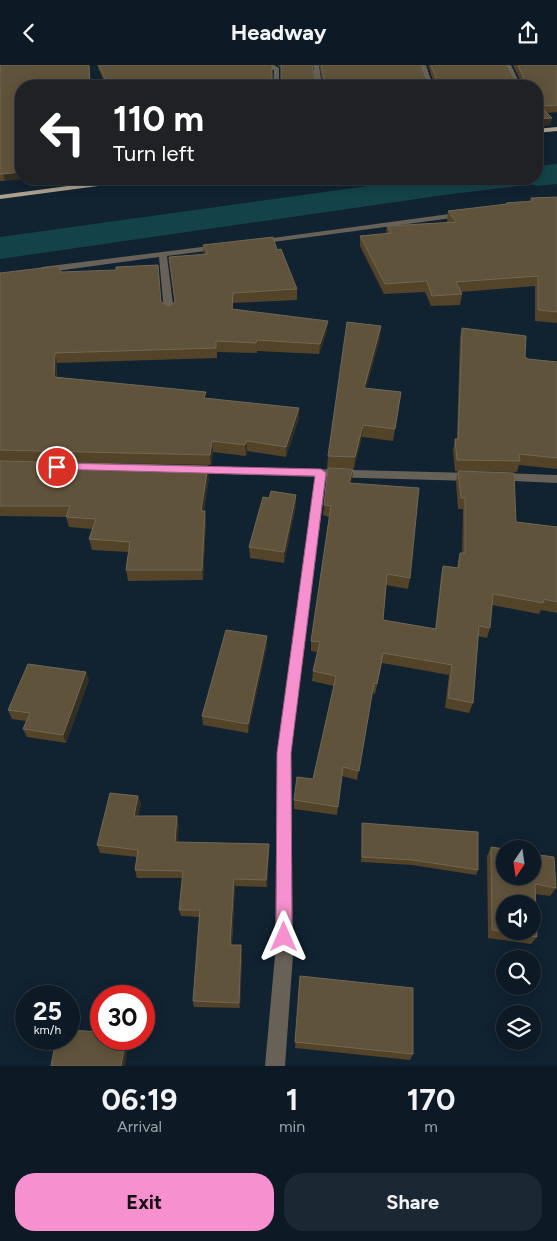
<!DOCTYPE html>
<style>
:root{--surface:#0d1a25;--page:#1b2732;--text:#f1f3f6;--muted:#9aa1a7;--line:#2d3842;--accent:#f790ce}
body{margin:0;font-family:Figtree,sans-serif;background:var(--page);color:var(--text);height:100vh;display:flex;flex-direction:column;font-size:19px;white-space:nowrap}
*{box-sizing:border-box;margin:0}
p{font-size:16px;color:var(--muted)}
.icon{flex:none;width:28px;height:28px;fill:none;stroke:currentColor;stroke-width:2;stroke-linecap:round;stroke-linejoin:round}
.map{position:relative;height:1001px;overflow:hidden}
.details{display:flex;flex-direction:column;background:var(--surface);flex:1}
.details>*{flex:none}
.hud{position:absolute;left:15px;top:15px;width:528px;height:105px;border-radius:20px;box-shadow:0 2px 12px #0003,0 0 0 1px var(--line);background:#202124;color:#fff;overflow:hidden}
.needle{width:32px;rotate:193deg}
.buttons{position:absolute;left:496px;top:775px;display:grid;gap:10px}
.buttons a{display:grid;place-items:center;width:45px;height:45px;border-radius:50%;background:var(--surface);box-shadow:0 2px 12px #0003,0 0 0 1px var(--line);font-size:25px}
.speed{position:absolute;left:15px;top:920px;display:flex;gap:10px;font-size:25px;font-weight:700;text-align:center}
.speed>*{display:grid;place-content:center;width:65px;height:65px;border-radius:50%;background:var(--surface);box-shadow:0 2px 12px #0003,0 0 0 1px var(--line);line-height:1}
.speed small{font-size:12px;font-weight:400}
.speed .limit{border:8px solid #d22;background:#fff;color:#111}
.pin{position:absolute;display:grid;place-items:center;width:42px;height:42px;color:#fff;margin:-21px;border:2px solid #fff;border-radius:50%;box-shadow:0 1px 5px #0007}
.me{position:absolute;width:55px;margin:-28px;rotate:0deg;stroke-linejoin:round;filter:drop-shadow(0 0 4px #0008)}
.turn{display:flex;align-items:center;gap:18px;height:105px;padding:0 15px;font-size:22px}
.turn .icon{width:65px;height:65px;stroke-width:2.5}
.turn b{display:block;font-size:35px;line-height:42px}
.eta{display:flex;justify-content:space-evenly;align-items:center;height:85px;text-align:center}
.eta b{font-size:30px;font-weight:700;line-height:35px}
.cta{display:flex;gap:10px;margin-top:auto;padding:10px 15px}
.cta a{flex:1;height:58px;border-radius:20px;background:var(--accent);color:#111;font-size:20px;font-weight:700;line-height:58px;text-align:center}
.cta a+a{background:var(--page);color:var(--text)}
header{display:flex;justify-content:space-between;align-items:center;height:65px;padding:0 15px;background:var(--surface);font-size:22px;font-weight:700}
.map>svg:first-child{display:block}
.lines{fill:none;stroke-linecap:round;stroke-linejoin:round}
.river{fill:#134348;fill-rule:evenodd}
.minor{fill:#676158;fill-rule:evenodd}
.major{fill:#aea28f;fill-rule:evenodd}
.wall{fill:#534328}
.shaded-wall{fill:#332f23}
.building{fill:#60533b;stroke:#706755;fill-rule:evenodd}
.route{fill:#f790ce;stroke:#a15e86}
</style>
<header><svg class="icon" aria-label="back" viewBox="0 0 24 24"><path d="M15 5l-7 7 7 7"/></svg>Headway<svg class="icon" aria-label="share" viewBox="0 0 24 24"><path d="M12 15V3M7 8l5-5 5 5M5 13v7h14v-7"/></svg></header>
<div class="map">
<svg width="557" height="1001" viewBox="0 0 557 1001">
<rect width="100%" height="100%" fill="#112231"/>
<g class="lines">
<path class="river" d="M557,99V119L536,121L525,118L523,115L519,121L444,130L0,194V172L418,114H536V101Z"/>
<path class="minor" d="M250,0H274L279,3V21H273L274,5Z
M313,0H319L322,21H316Z
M420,0H426L433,21H427Z
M505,0H511L521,21H515Z
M464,147H467V151L258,179L254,177L258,175Z
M218,180L222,182L221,184L167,191L174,247L169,250L164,247L159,192L42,208L38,205L42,202Z
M192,401L472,408L478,412L472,416L326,412L291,688L293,890L285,1001H265L275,890L277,688L315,412L188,408L186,405Z
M497,408L557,410V418L493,415L491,412Z"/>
<path class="major" d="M557,62V66L536,68V64Z
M121,114H140L136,116L0,134V130Z"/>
</g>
<path class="wall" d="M0,0H89L91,21H21L5,116H0Z
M97,0H272V15L279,16L281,14V3L277,0H312L315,15L322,16L319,0H421L427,16H433L428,0H507L515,15H520L513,0H557V47L547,48L552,53L550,60L536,61V21H106Z
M557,132V258L535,256V221L461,227L462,229L460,240L431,241L425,227L384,229L360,181V171L386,169L387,161L448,158L447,156L448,146L505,140L506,138L530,136L531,133Z
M203,180L277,185L297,224V235L233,238V244L327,266L319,289L257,286V288L217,287V293L57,298V312L206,333L299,353L286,392L247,386L246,391L213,387L211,400L0,396V208L61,207L161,237L169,241L175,237L204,190Z
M462,263L525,292L528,294L557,297V404L519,400L517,407L455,406L453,385L455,374H457L460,273Z
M380,273L366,323L401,327L393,376L362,372L354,403H327L328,391Z
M0,396L209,412L204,446L206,456L203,515L128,516L126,505L128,487L92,485L89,474L92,464L69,462L66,452L0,451Z
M353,404L351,418L410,513L408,524L386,520L383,555L435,564L441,511L443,501L457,503L460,488H462L463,444H458L456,417L458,406L516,457L557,462V548L541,545L539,549L492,540L490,563L487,573L478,571L473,638L469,648L445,643L449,610L382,598L375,629L372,628L357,715L342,711L337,750L294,744V735L313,714L334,621L312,616L313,606L317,587L311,586V576L329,452L323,450L324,440Z
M296,441L284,498L250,493L249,482Z
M267,580L248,668L203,660L202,651Z
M89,615L66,678L27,672L23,664L26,656L12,654L8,645Z
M138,731L141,739L138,751L179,759L177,777L269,779L267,822L235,821L232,880L242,886L240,943L194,942L193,936L199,852L181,851L179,845L182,813H137L135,805L137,792L100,788L97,780Z
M362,758L478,805L476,810L412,800L361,797L362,763Z
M491,782L556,823L550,831L535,829L537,872L531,879L488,873L487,791Z
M300,911L413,989L410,995L295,983Z"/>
<path class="shaded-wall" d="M552,53L550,60L536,61V54Z
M21,107V114H27L5,116L3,109Z
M328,256L327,266L319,289L320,279Z
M381,261L380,273L363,335L364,323Z
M55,288L57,298L56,322L54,312Z
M299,343V353L286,392V382Z
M363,360L362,372L354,403L355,392Z
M212,376L213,387L211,400L210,390Z
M247,376V386L246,391L245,380Z
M208,401L209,412L202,456L201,446Z
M353,404L352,415L348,429L349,418Z
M296,430V441L284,498V487Z
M205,446L206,456L203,515L202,505Z
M267,571V580L248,668V659Z
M86,607L89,615L66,678L63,670Z
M138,731L141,739L136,759L134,751Z
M177,751L179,759L177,784L175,777Z
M269,779V787L267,822L266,815Z
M234,814L235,821L231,886L230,880Z
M241,880L242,886L240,943L239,938Z
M126,974H129L125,1001H121Z"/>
<path class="building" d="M0,0H89L90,21H21V107L3,109H0Z
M99,0H272V15L279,16L281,14V0H312L315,15L322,16L324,14L321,0H421L427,16H434L436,13L431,0H507L515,15L524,14L518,0H557V40L542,41V36L537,34L536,42H541L552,53L536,54V21H108Z
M557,132V247L538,245V211L456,217L462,229L432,231L427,216L385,219L360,171L391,168L387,161L456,157L448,146L507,139L506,138L533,136L531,133Z
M273,172L277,185L281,184L297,224L233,228L232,244L328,256L320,279L257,275L256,278L216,276V283L55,288L54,312L206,327L204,333L299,343L286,382L247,376L245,380L212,376L210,390L0,385V208L59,201L61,207L116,205V202L158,200L161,237L169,241L175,237L169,192L208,189L203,180Z
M347,257L381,261L364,323L401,327L395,364L363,360L355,392L328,391Z
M462,263L526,271L525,292L528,294L557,297V393L519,389L520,396L457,395L455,374H458Z
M0,396L208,401L201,446H205L202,505H126L130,477L89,474L96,454L66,452L70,441H0Z
M328,403L353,404L349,418L419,423L410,513L387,509L383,555L436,564L443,501L458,503L460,488H465V433H461L458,406L514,408L516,457L557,462V537L544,534L543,538L493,529L490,563L479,561L473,638L448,633L452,600L383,588L377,619L374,618L359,706L343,702L338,742L294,735L297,712L313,714L336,611L313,606L320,577L311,576L331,441L324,440Z
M271,426L296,430L284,487L249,482L263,432L269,433Z
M226,565L267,571L248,659L202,651Z
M28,599L86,607L63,670L23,664L30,648L8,645Z
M110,728L138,731L134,751H177L175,777L269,779L266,815L234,814L230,880H241L239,938L193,936L200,845H179L183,806L135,805L138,785L97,780Z
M362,758L478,767V805L413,795L362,792Z
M491,782L505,784V811H532V789L554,792L556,823L535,819L537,872L492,865ZM505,839H532V866H505Z
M300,911L413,923V989L295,977Z
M69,965L101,967V974H126L121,1001H51L56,974H69Z"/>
<path class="route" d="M57,398L321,404L326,408L291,688L292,872L289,877L284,880L278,877L276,872L277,688L315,411L54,404V399Z"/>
</svg>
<div class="buttons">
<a><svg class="needle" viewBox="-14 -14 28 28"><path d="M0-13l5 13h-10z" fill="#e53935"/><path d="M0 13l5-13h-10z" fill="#9aa1a7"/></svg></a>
<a><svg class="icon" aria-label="sound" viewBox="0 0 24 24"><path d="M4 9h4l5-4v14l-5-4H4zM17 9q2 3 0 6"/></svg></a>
<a><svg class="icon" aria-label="search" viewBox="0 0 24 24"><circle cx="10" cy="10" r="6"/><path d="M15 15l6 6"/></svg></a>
<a><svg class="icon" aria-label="layers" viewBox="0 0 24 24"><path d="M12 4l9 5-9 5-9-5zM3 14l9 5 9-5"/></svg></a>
</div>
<div class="speed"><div>25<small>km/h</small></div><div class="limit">30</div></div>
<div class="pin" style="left:57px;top:402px;background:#d93025"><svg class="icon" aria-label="arrive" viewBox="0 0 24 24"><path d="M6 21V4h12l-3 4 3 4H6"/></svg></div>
<svg class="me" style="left:284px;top:872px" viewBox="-20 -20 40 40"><path d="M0-17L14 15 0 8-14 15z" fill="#f790ce" stroke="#fff" stroke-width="4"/></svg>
<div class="hud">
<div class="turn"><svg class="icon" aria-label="left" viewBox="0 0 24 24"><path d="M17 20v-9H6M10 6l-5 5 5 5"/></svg><div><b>110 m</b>Turn left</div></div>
</div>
</div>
<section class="details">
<div class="eta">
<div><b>06:19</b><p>Arrival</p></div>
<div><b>1</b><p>min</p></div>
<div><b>170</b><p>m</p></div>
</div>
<div class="cta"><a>Exit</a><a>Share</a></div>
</section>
